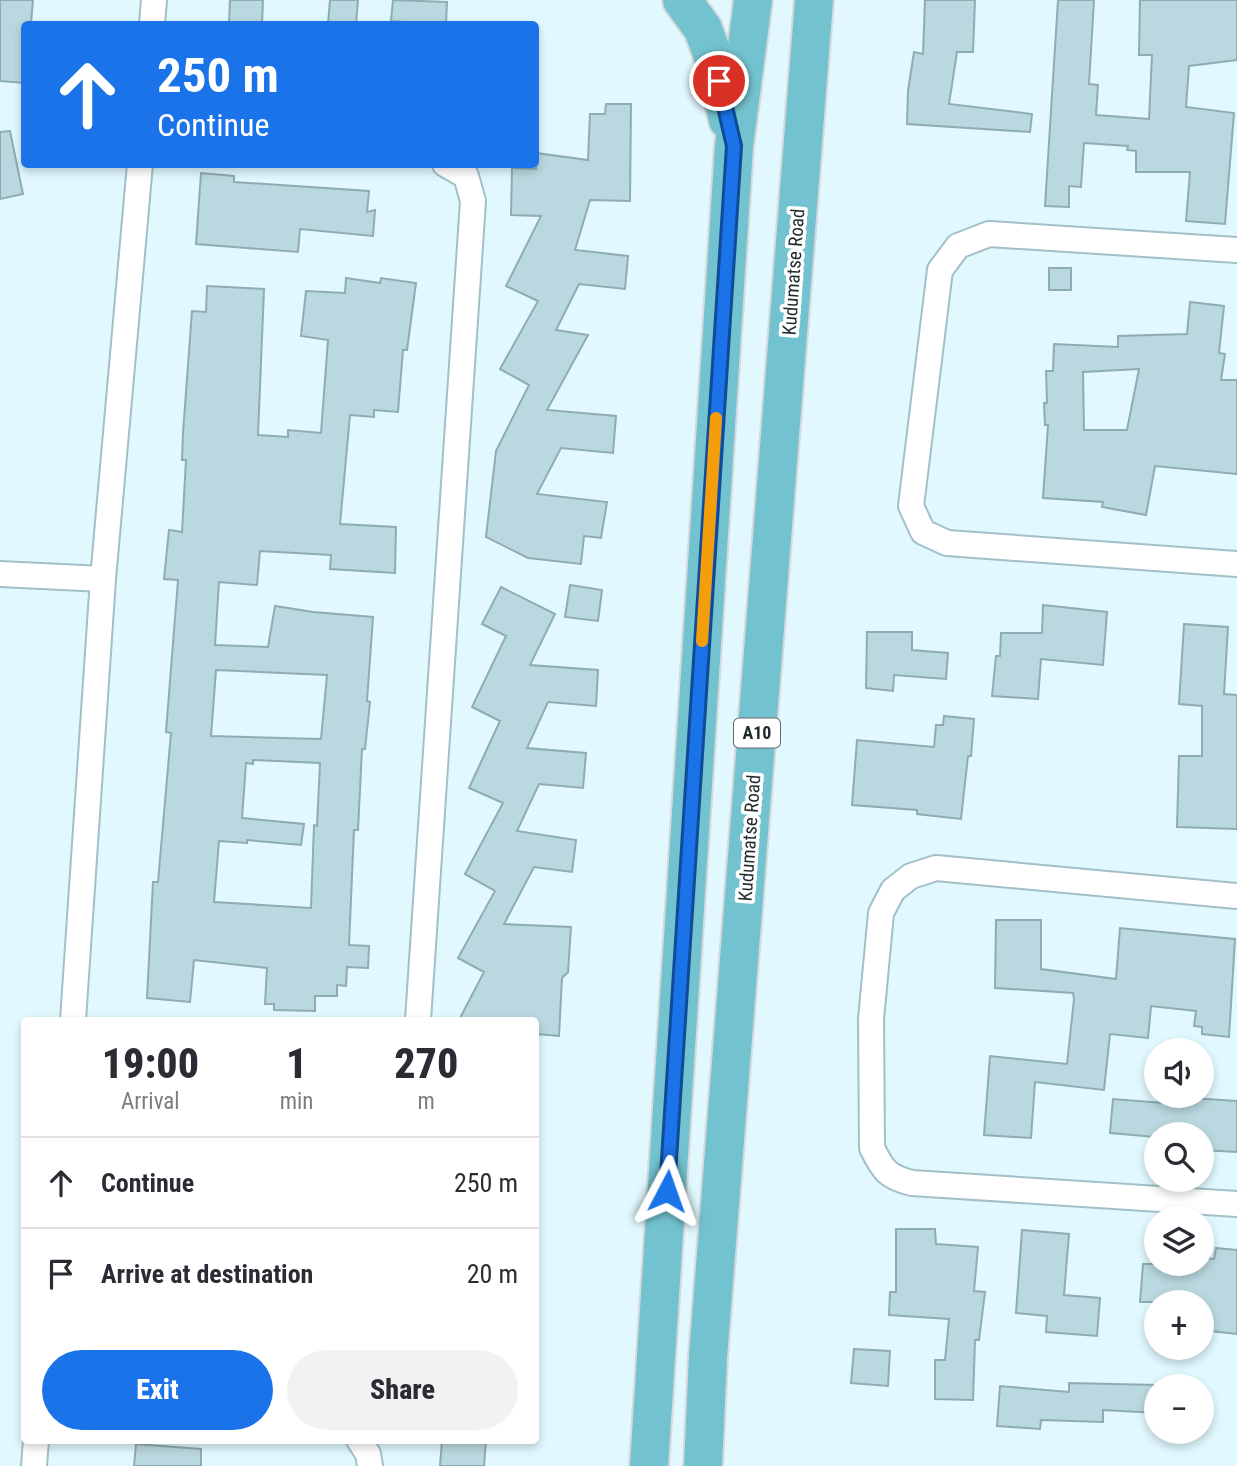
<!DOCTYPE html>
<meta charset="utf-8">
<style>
:root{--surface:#fff;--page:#f2f2f3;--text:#2b2b33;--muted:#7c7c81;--line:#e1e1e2;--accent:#1a73e8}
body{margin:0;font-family:"Roboto Condensed",sans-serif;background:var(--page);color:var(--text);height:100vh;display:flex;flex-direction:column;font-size:26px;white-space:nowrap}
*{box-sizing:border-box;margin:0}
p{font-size:23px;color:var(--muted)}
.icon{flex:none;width:38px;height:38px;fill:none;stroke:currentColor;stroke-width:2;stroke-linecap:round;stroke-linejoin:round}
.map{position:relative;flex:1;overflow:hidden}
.panel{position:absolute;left:21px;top:1017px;width:518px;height:427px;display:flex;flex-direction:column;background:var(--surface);border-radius:7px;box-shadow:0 4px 10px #0003}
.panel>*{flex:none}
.hud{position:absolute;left:21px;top:21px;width:518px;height:147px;border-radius:7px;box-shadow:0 4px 10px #0003;background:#1a73e8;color:#fff;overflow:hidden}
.buttons{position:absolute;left:1144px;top:1038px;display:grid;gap:14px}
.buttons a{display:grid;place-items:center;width:70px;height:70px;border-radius:50%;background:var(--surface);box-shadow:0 4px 10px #0003;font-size:35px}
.pin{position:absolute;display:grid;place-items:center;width:60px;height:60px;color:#fff;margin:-30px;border:4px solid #fff;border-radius:50%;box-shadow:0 2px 7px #0007}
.me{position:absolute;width:77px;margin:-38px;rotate:4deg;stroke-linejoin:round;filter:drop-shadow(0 0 5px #0008)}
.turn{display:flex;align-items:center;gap:24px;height:147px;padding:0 21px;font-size:32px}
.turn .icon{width:91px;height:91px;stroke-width:2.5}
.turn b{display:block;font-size:49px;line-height:60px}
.eta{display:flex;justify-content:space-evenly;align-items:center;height:119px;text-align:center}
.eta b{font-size:42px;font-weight:800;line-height:49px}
.primary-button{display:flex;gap:14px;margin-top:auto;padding:14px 21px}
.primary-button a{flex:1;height:80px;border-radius:42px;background:var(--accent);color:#fff;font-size:28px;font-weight:800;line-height:80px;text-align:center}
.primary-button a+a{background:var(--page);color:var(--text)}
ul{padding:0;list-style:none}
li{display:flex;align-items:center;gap:21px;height:91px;padding:0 21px;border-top:2px solid var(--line)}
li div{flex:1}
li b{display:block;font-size:26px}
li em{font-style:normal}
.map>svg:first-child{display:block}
.building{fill:#bad8df;stroke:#8eacb2;stroke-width:2;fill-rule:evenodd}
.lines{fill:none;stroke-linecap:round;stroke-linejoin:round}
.minor-casing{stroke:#a2c0c7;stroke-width:28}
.primary-casing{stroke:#d6d9d9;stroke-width:42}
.minor{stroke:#fff;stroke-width:24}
.primary{stroke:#72c2cf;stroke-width:38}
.route-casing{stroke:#114b97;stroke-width:18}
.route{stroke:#1a73e8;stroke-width:12}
.slow{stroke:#f59e0b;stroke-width:12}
.labels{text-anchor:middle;stroke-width:7;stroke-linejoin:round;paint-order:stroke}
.shield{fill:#fff;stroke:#626a6b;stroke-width:2}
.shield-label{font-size:18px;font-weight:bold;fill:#1e2a2c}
.street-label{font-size:19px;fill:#1e2a2c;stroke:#fff}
</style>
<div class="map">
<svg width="1237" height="1466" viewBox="0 0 1237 1466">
<rect width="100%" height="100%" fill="#e0f8fe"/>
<path class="building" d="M0,0H33L31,24H24V83L0,81Z
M230,0H263L262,24H229Z
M330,0H358L356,24H328Z
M393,0L447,2L446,24H403V22L391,21Z
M925,0H975L973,52H957L949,104L1032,114L1030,132L907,124L908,91L914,52L923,54Z
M1058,0H1094L1089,84L1098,85L1096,115L1149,119L1152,55H1139L1140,0H1237V60L1189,66L1186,107L1234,113L1225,224L1186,221L1190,172H1136V151L1127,150L1128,146L1084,143L1081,187L1069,186V207L1045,206Z
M606,104H631L630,201L590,200L575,250L628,256L625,289L579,284L556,330L588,335L547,410L616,416L613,453L561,448L537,494L607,502L601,538L584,536L581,564L528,558L486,537L496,451L529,385L500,369L538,301L506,286L541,216L511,215L512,168L536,169V153L588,160L590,114H605Z
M10,131L23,194L0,199V132Z
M201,173L234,176V182L369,191L367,212L375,210L373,236L300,229L298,252L196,244Z
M1049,268H1071V290H1049Z
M346,278L380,283L381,278L416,283L407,350H403L398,412L374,410V417L350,415L340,524L396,527L395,573L330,569L331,555L260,551L257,585L219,582L215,645L268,647L275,606L313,612L373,617L367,701L370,702L365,749H362L358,830H354L349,945L369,946L368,968L347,967L346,986L337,985V996H315V1011L274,1010V1004H265L267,968L194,960L190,1002L147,998L153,882H158L171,733L166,732L178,580L164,579L169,530L182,532L186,460H182L183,433L192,311L206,312L207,286L264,289L258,435L288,437V430L321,433L328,340L301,336L306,291L345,293ZM216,670L327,675L321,739L211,736ZM253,760L320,763L317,826L314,825L311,908L214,902L219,841L247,843V840L301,845L304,824L242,818L246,763L253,764Z
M1190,302L1224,306L1219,353L1225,354L1221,380H1237V474L1155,466L1146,515L1102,507L1103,502L1043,498L1048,425H1045L1044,403H1047L1046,371H1053L1054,344L1118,347V336L1187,334ZM1139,369L1127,430H1084L1083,372Z
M570,585L602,590L598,621L565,617Z
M501,587L555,614L530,665L598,670L596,706L548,702L527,748L586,753L583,788L539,784L517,831L576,840L572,872L534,867L504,924L571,927L568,972L562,978L559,1036L536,1034V1020H459L484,972L458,958L495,891L465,874L503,803L469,788L500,721L472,707L506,636L482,624Z
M1043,605L1107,612L1103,665L1041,659L1038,699L992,696L996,656H1000L1001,633H1042Z
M1184,624L1228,627L1224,694L1237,695V829L1177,827L1179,756H1202V706L1179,704Z
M867,632H912V650L948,653L946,679L894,675L893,691L866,688Z
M944,716L974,719L971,756H968L961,819L917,814V810L852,805L857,740L934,747L936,725H943Z
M996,920H1041V969L1116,979L1120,928L1235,939L1229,1037L1202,1034V1027L1194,1026L1196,1011L1151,1006L1148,1038L1110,1034L1104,1090L1035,1082L1031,1138L984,1135L990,1056L1067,1064L1074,999L1073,993L995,988Z
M1177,1097L1237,1101V1152L1202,1150V1134H1155V1137L1110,1133L1113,1099L1177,1104Z
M896,1229H935L936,1244L978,1247L974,1291L985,1292L979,1340H975L973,1400L935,1399V1360H945L949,1319L889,1315L890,1292H896Z
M1022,1230L1069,1234L1064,1295L1100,1298L1097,1336L1046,1332L1047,1316L1016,1313Z
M1216,1248L1237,1250V1334L1202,1330V1302H1140L1143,1264H1204V1258L1214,1259Z
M854,1349L890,1351L888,1386L851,1383Z
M1069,1383L1157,1385V1413L1103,1410V1422L1041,1420L1040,1429L997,1426L1000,1386L1069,1392Z
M442,1440H486L484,1466H440Z
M136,1444L201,1449V1466H134Z"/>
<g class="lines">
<g class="minor-casing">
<path id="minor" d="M152,24L154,0
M1237,250L989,234L958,246L940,270L911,506L923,532L947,543L1237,564
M0,574L103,579
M1237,896L936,868L911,876L893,890L881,913L871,1019L872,1148C883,1170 887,1177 912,1183L1237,1204
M73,1020L103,579L140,164
M418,1020L473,201L466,176L445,164
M359,1440L368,1454L370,1466
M34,1466L36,1440"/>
</g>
<g class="primary-casing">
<path id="primary" d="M682,0L703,29L714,59L728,120
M649,1466L734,146L753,0
M703,1466L708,1357L814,0"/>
</g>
<use href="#minor" class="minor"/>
<use href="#primary" class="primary"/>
</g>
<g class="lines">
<g class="route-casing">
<path id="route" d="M667,1191L734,146L719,81"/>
</g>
<use href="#route" class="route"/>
<path class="slow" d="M702,641L716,418"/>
</g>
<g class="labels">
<rect class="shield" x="734" y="718.5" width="46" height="29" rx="5"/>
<g class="shield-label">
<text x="757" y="739">A10</text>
</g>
<g class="street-label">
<text transform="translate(793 272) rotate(-86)" y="7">Kudumatse Road</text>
<text transform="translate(749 838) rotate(-86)" y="7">Kudumatse Road</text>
</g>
</g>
</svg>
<div class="buttons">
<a><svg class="icon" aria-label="sound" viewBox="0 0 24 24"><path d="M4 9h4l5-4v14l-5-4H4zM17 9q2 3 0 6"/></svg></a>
<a><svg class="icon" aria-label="search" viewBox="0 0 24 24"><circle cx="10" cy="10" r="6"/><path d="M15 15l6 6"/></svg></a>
<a><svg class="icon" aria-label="layers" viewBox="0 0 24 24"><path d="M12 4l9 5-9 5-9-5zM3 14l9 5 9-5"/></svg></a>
<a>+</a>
<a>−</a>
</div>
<div class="pin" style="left:719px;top:81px;background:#d93025"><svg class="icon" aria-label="arrive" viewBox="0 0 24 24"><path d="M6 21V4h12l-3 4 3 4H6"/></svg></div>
<svg class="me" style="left:667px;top:1191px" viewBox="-20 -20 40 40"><path d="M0-17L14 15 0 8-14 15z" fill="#1a73e8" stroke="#fff" stroke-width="4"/></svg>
<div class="hud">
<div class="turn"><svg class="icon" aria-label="ahead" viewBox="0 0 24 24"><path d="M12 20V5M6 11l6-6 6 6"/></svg><div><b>250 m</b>Continue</div></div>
</div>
<section class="panel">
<div class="eta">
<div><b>19:00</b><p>Arrival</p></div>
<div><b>1</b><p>min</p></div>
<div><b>270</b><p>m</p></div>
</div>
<ul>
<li><svg class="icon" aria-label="ahead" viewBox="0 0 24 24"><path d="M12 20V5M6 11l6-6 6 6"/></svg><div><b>Continue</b></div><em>250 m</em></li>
<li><svg class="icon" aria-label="arrive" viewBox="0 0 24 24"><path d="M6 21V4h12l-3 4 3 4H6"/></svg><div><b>Arrive at destination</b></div><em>20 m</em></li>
</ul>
<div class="primary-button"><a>Exit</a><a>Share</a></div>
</section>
</div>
